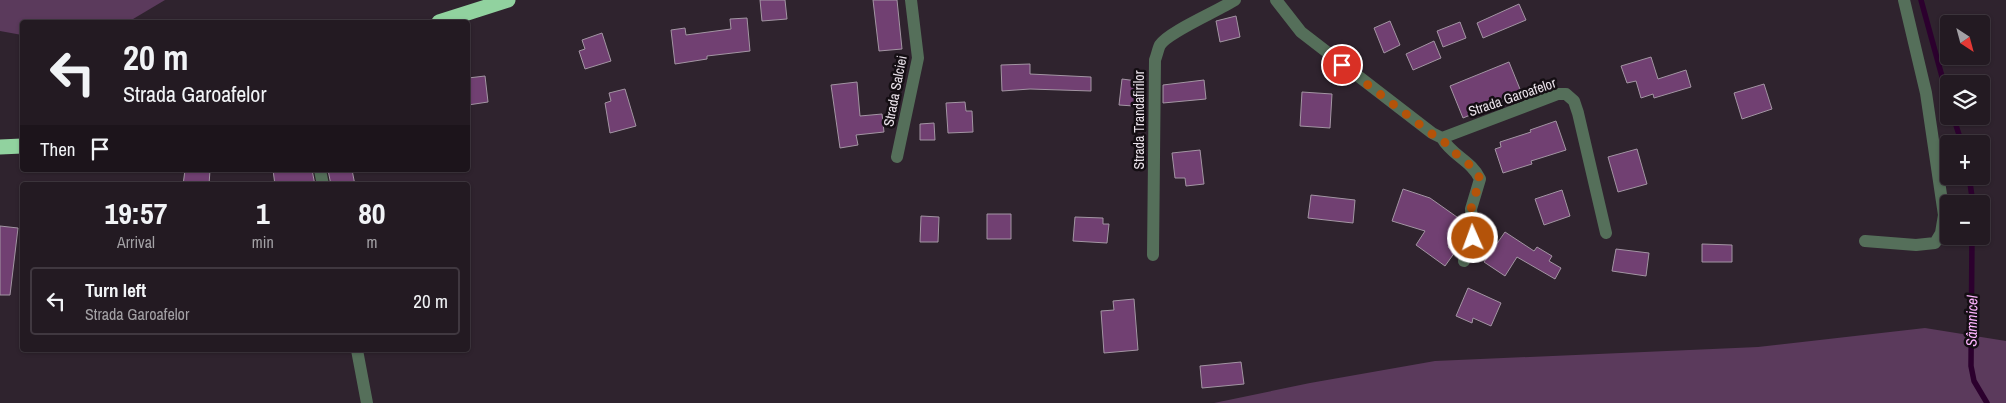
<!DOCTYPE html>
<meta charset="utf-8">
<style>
:root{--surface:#231a22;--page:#2f272f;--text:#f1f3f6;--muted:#a3a1a5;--line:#403840}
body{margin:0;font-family:"Archivo Narrow",sans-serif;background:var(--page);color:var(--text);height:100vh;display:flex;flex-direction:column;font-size:19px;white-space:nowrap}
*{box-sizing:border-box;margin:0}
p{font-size:16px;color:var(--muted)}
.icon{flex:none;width:28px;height:28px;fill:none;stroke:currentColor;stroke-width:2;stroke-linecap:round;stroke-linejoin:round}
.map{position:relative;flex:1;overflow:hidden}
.drawer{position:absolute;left:20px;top:182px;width:450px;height:170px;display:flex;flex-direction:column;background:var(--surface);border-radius:5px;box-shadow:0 1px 4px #0004,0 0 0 1px var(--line)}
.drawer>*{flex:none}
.top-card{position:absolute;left:20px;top:20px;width:450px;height:152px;border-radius:5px;box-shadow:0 1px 4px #0004,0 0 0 1px var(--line);background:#231a22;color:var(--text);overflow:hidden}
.needle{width:32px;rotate:144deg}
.fabs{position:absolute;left:1940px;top:15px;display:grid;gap:10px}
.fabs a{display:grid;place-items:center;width:50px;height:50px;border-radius:5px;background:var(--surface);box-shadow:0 1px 4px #0004,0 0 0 1px var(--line);font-size:25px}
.pin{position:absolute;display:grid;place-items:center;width:42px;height:42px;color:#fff;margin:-21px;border:2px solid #fff;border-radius:50%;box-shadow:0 1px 5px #0007}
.me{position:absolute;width:55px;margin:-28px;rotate:358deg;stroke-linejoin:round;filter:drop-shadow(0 0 4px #0008)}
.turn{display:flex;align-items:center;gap:18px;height:105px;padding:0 20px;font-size:22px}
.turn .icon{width:65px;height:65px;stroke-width:2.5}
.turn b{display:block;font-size:35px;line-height:42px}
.then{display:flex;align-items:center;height:48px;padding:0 20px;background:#0003;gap:10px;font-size:19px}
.eta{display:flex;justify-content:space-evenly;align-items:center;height:85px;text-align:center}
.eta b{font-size:30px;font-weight:700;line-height:35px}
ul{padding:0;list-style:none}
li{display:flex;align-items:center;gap:15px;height:68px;margin:0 10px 8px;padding:0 10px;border:2px solid var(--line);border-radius:5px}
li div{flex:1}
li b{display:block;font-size:19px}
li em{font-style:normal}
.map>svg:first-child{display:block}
.green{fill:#5b3a5c}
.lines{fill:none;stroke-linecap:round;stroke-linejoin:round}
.stream{stroke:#2c002e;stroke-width:5.5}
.building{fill:#714072;stroke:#a395a3}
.minor{stroke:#556f5a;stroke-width:12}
.highway{stroke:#91d29f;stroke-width:15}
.route{stroke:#b45309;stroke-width:9;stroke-dasharray:0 16.2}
.labels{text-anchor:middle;stroke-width:5;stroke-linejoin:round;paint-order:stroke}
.street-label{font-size:14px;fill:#eae2ea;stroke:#140e13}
.water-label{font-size:15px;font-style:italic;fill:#fdb3fd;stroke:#140e13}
</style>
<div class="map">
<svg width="2006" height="403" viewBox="0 0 2006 403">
<rect width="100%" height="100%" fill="#2f232e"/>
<path class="green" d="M0,0H165L128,22H22V35L0,31Z
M1925,328L2006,341V403H1214L1310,383L1435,361L1758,347Z"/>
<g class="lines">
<path class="stream" d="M1921,0L1949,102
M1953,116L1962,144
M1969,176L1973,204
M1972,236L1971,366L1974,381L1987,403"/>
</g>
<path class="building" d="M760,0H785L787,19L762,21Z
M873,0H897L902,49L879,51Z
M1519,4L1526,20L1483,38L1477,23Z
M1236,16L1240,37L1220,42L1216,21Z
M747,18L750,51L707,56V59L675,64L671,30L685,28L686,35L731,29L730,19Z
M1390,21L1400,45L1384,53L1374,28Z
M1460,22L1466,38L1443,47L1437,31Z
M602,33L611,61L585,69L579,51L585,49L582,40Z
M1434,41L1441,58L1413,70L1406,54Z
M1651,57L1658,79L1686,70L1691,87L1654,98L1653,94L1641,98L1636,81L1627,83L1621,66Z
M1509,62L1522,94L1463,118L1450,86Z
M1030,64V74L1091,77V91L1030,89L1002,91L1001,65Z
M485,76L488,102L468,105V78Z
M1122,79L1137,81L1134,106L1119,105Z
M1204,80L1206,99L1163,103V85Z
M857,82L860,116L882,114L884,132L856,135L858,145L840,148L831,85Z
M1764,84L1772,109L1742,119L1734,93Z
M625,89L636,126L610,133L605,103L611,101L609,93Z
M1302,92L1332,94L1330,128L1300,126Z
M965,102L966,111H972L973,132L948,133L946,103Z
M1556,121L1566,150L1531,161L1532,164L1503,173L1495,149L1501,147L1500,142L1531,132L1530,130Z
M934,123L935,140H920V124Z
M1637,149L1647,184L1618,192L1608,157Z
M1200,150L1204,184L1186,186L1185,178H1175L1172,153Z
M185,170H210L209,185H183Z
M273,170H312L315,185H275Z
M328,170H352L355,185H331Z
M1403,189L1430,198L1464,222L1448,247L1455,252L1445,266L1416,245L1425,231L1392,221Z
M1562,190L1570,216L1544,225L1535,199Z
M1311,195L1355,200L1353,223L1308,218Z
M987,214H1011V239H987Z
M921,216L939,217L938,242H920Z
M1075,217L1103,218V224H1109L1107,243L1073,241Z
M0,226L18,228L10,295H0Z
M1505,232L1534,251L1537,247L1552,256L1549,261L1561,268L1555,279L1517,257L1505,276L1484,262Z
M1702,244L1732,245V262H1702Z
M1616,249L1649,253L1646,276L1612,271Z
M1468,288L1501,303L1491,326L1473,318L1472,323L1456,316Z
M1134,299L1138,350L1104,353L1101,311L1114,310L1113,301Z
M1241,362L1244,384L1202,388L1200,366Z"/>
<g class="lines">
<path class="minor" d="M1276,0L1301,32L1432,133L1442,138L1558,94H1566L1574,101L1578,113L1606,233
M1442,138C1451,155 1472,161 1480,179L1471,209L1473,238L1464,261
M897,157L918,58L911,0
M320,170L323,185
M1865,241L1916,245L1935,243L1941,233L1944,215L1926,93L1904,0
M1153,255L1155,60C1157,55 1158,49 1160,45C1168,32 1218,11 1235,0
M357,350L367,403"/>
<path class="highway" d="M439,22L508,0
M0,147L22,146"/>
</g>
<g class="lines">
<path class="route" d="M1342,65L1432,134L1442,138C1451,155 1472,161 1480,179L1471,209L1473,238"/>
</g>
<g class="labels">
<g class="street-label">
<text transform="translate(895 91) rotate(-79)" y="5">Strada Salciei</text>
<text transform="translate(1512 97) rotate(-19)" y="5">Strada Garoafelor</text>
<text transform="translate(1139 120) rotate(-90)" y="5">Strada Trandafirilor</text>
</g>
<g class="water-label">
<text transform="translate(1972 321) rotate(-89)" y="5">Sâmnicel</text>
</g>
</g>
</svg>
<div class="fabs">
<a><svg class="needle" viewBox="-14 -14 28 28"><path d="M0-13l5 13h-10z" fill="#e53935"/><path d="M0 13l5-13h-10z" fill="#a3a1a5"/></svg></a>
<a><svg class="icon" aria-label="layers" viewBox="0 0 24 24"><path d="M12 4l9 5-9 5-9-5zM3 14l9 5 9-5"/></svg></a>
<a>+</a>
<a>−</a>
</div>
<div class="pin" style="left:1342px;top:65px;background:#d93025"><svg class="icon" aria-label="arrive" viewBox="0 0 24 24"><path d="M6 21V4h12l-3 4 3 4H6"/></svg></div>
<svg class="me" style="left:1473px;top:238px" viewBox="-20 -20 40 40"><circle r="17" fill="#b45309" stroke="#fff" stroke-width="3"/><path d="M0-11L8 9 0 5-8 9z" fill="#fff"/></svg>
<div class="top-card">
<div class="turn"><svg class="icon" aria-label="left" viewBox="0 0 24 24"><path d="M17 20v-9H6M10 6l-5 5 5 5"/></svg><div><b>20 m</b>Strada Garoafelor</div></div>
<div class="then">Then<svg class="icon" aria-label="arrive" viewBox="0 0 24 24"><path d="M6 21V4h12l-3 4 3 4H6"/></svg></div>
</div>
<section class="drawer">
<div class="eta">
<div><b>19:57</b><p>Arrival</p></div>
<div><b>1</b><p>min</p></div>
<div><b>80</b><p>m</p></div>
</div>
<ul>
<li><svg class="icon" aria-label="left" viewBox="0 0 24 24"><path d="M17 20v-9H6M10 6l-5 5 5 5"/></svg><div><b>Turn left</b><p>Strada Garoafelor</p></div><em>20 m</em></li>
</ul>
</section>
</div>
